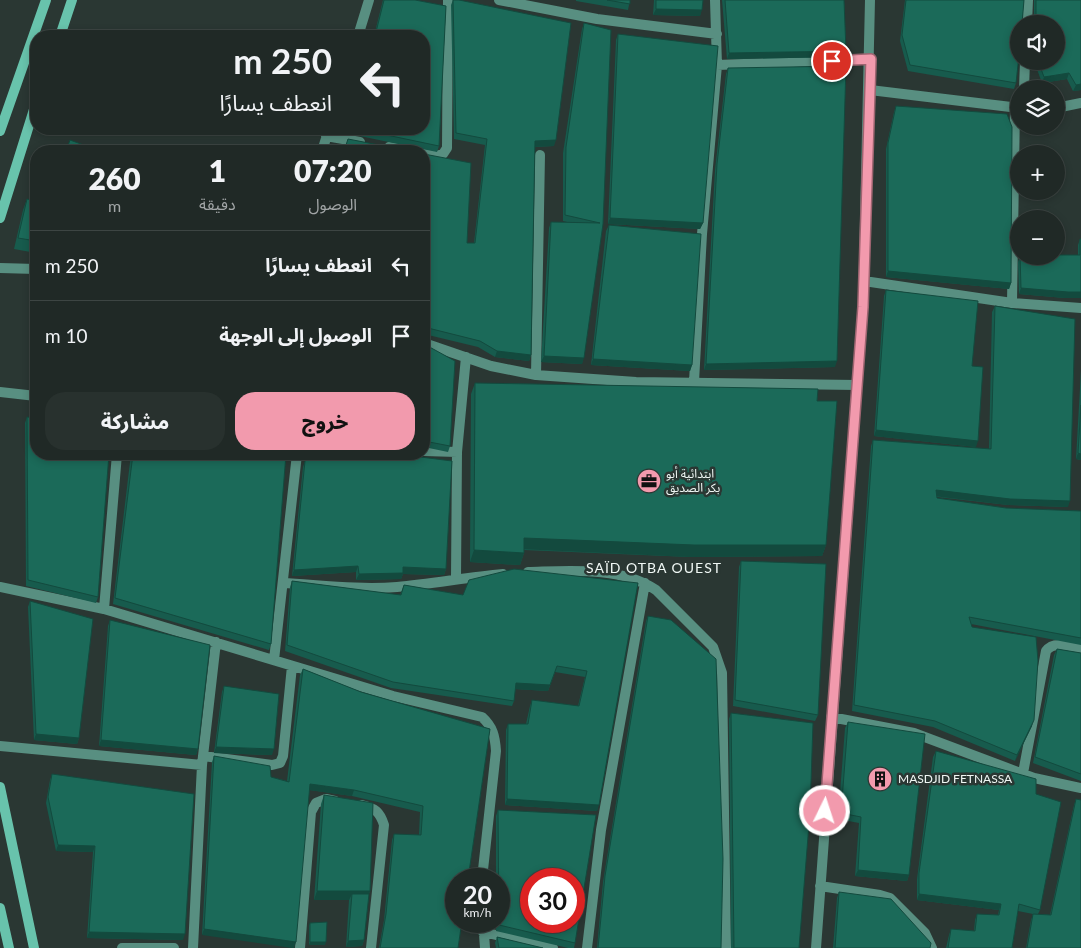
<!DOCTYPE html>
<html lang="ar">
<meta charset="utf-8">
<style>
:root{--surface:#202926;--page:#28312e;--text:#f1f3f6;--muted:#a2a6a7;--line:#3d4543;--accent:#f29aad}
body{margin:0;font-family:Lato,"Noto Sans Arabic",sans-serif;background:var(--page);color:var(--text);direction:rtl;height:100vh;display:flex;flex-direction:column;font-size:19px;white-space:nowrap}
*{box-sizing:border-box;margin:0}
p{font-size:16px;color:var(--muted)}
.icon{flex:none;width:28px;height:28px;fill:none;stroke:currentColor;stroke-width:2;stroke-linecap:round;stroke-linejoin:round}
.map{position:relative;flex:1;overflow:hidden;direction:ltr}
.side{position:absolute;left:30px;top:145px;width:400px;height:315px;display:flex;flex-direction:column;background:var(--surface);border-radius:20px;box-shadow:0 2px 8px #0003,0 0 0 1px var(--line);direction:rtl}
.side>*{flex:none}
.banner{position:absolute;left:30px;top:30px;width:400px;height:105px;border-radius:20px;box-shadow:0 2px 8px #0003,0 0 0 1px var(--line);direction:rtl;background:#202926;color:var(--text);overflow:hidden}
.buttons{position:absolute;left:1010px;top:15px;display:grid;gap:10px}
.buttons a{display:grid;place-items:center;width:55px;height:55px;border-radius:50%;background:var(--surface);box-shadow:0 2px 8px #0003,0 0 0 1px var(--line);font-size:25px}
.speed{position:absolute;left:445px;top:868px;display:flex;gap:10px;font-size:25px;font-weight:700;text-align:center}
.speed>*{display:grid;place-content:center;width:65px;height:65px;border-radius:50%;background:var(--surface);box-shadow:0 2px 8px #0003,0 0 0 1px var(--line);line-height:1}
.speed small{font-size:12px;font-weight:400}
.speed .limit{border:8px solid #d22;background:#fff;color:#111}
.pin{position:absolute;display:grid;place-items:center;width:42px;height:42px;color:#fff;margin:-21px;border:2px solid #fff;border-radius:50%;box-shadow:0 1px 5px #0007}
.me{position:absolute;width:55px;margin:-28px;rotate:4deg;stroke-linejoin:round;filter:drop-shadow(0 0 4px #0008)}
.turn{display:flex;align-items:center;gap:18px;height:105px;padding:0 15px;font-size:22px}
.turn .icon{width:65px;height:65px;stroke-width:2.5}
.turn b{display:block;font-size:35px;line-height:42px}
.eta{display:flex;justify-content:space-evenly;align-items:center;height:85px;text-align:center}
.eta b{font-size:30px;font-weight:800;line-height:35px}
.cta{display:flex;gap:10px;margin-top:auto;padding:10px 15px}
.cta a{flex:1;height:58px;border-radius:20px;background:var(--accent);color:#111;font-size:20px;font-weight:800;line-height:58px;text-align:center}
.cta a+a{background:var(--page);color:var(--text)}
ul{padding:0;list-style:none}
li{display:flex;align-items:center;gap:15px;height:70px;padding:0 15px;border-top:1px solid var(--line)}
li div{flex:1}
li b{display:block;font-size:19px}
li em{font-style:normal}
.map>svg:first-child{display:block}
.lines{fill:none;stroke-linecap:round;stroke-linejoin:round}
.minor{stroke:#588f81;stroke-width:10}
.secondary{stroke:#68c3ac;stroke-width:10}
.wall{fill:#175b4d}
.shaded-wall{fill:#134a3e}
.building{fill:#1b6a59;stroke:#134a3e;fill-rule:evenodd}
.route-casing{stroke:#9d6470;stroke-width:12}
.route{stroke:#f29aad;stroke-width:9}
.labels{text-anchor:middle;stroke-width:5;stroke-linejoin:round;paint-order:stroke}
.poi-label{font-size:12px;fill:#eff7f4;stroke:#2a3733;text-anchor:start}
.neighbourhood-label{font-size:14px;letter-spacing:1px;fill:#eff7f4;stroke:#2a3733}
</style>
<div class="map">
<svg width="1081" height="948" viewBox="0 0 1081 948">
<rect width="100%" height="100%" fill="#2a3733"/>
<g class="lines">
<path class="minor" d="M499,0L597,19L717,34
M1027,24L1028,0
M358,36L369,0
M717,65L871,59
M1024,89L1025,61
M870,90L1019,108
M1056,108L1081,103
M326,136L360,142
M389,147L411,151
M322,151L329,129
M424,154L436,156L443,154L447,148L448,0
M0,268L36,269
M864,281L1012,303L1081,308
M1012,303L1015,107
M424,343L491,366L536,375L636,382L857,385
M536,375L540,155
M694,382L702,234L717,65L715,0
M0,392L36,396
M424,451L457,452
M528,572C569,571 620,566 656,590L713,647L722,673L726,948
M456,578L457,452L466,357
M283,583C320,585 359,590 397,587C432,584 468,577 503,574
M0,587L104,609L393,696L482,717C493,727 495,736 496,751L482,879
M104,609L117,454
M274,660L297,454
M831,717L914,733L1034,778L1081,788
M0,746L202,765
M203,756L272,765L280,763L283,756L292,666
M1023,773L1046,651C1054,640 1070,647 1081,649
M362,805C375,808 380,812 384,825L371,948
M820,886L880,895L890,898L925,933L932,948
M483,921L485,948
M483,932L553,948
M122,948H174
M193,948L202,765L216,642
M300,948L311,812L316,803L326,799L335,801
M587,948L601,830L645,583
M816,948L863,307L870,0"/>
<path class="secondary" d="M60,36L72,0
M0,131L46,0
M0,218L36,103
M0,787L34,948
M0,908L9,948"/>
</g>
<path class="wall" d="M383,0H415L446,6L439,146L437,152L350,134L351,129H424V36H374Z
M453,0H459L554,146L534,147L531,355L529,361L495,357L478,347L424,334V154L467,243H474L485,145L454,139L451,5Z
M576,0H630L628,10L576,1Z
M654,0H703L700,16L653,15Z
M722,0H844L846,51L843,57L727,59Z
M905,0H1024L1016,83L1014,89L908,71L900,41Z
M1034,0H1081V90L1073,91L1067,79L1042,83L1034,61H1056V24H1034Z
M584,23L603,224L582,364L541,362L549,228L551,222H567L563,221V153L582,29Z
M618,34L703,223L700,229L608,224L616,40Z
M728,68L835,367L704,370L715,170L726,74Z
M896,106L1011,283L1009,289L886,277V149L894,112Z
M27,199L36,201V253L14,249L23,210Z
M609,225L692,365L690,371L591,365L606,231Z
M1080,239H1081V298H1065L1019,294L1018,262L1020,256L1078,255V245Z
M886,290L972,366L976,447L874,436L884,296Z
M995,306L1068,507L1008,505L937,497V498L1006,508L1081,511V645L971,624L972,627L1032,726L1015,761L933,727L852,711L871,446L873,440L989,449L992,312Z
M424,344L450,446L448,452L424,447Z
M1081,370V460L1076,459Z
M475,383L817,401L826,545L822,556L690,557L524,550V553L520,565L470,562L471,394Z
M27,417L98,597L96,603L26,586L25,423Z
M131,454H286L271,644L269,650L113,604Z
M305,461L446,569L444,575L403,574L401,579L356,580V572L292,576L303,467Z
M741,561L818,715L815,721L733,706L739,567Z
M292,581L400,595L404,585L463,595L638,583L597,811L505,805L506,730L508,724H526L530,706L532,700L578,706L585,677L555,672L548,691L515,689L514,701L512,706L391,688L285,651L290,587Z
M30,601L79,738L77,744L34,740L28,607Z
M648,616L721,948H597L603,882L646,621Z
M110,620L198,749L196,755L99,746L108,626Z
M1057,649L1081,653V781L1033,763L1054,655Z
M303,669L361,692L490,729L458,948H379L384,920L392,840L394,834L419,835L420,812L352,796L310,790L202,935L212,762L214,756L271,777L287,781L300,675Z
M224,686L272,755L214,753L222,692Z
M731,713L799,948H731L729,719Z
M848,722L909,875L907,881L855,876L859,823L838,819L845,728Z
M936,751L1036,794L1040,910L1038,914L1050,915L1074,805L1076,799L1081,948H1026L1031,920L1033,914L1018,911L1012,948H946L949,935L951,929L974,931L975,920L977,914L998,915L999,910L917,900V879L933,757Z
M52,774L183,940L87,938L93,852L56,851L46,803L50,780Z
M324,795L370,891L369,894L364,940L362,946L346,947L349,900H314L321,804Z
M498,810L575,943L574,948H568L496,931V921H499V879H496V816Z
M839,892L930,948H833L837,898Z
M310,923L325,945H309V926Z
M497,937L543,948H496L495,943Z"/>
<path class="shaded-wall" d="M656,9L702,10L700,16L653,15Z
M846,51L843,57L727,59L729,53Z
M1069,73L1067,79L1042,83L1044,77Z
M1081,84V90L1073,91L1076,85Z
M556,140L554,146L532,147L535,141Z
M610,218L703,223L700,229L608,224Z
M888,271L1011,283L1009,289L886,277Z
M1021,288L1081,292V298H1065L1019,294Z
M497,351L531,355L529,361L495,357Z
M544,356L584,358L582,364L541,362Z
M593,359L692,365L690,371L591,365Z
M837,361L835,367L704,370L706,364Z
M876,430L978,441L976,447L874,436Z
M1078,453L1081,454V460L1076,459Z
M936,490L1070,501L1068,507L1008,505L934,496Z
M524,538L826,545L822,556L690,557L520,549Z
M474,550L524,553L520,565L470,562Z
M358,566L356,572L292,576L294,570Z
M403,567L446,569L444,575L403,574L401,579L356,580L359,574Z
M516,683L550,685L548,691L514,689Z
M1034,720L1032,726L1015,761L1017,755Z
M36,734L79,738L77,744L34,740Z
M101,740L198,749L196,755L99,746Z
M216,747L274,749L272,755L214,753Z
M310,784L354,790L352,796L308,790Z
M507,799L599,805L597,811L505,805Z
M58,845L95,846L93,852L56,851Z
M858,870L909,875L907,881L855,876Z
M317,891H370L367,900L352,894L349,900H314Z
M919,894L1001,904L999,910L917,900Z
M204,929L296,942L294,948H292L202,935Z
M89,932L185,934L183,940L87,938Z
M364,940L362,946L346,947L348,941Z
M310,942H326L325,945H309Z"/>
<path class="building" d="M384,0H415L446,6L439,146L358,129H424V36H375Z
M453,0H459L571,23L556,140L535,141L531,355L497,351L480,341L424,327V154L471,163L467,243H475L487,139L456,133Z
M607,0H630V4Z
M656,0H703L702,10L656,9Z
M725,0H844L846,51L729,53Z
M906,0H1024L1022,24H1019V56L1016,83L910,65L902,35Z
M1036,0H1081V84L1076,85L1069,73L1044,77L1038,61H1056V24H1036Z
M584,23L611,30L603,224L584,358L544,356L551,222L600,223L565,215L566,147Z
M618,34L718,46L703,223L610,218Z
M846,66L837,361L706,364L717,164L728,68Z
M896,106L1007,114L1012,127L1011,283L888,271V143Z
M348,139L410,151H344Z
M70,140L100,151H66Z
M27,199L36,201V241L18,238Z
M609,225L701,234L692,365L593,359Z
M1080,239H1081V292H1068L1021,288L1020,256H1056V255H1080Z
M886,290L978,301L972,366L983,367L978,441L876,430Z
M995,306L1075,319L1070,501L1010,499L936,490L937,498L1006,508L1081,511V638L969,617L972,627L1036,637L1038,661L1034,720L1017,755L935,721L854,705L873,440L991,449Z
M424,344L455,361L450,446L424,441Z
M475,383L818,389L817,401H837L826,545H694L524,538V553L474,550Z
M1081,405V454L1078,453Z
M27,417L36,418V454H109L98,597L28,580Z
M133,454H286L271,644L115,598Z
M310,454H397L452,461L446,569L403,567V573L359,574L358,566L294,570L305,461Z
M741,561L826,564L818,715L735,700Z
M514,569L638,583L599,805L507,799L508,724H528L532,700L579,706L587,671L557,666L550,685L516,683L514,701L393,682L287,645L292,581L401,595L404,585L463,595L469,580Z
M30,601L93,619L79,738L36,734Z
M648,616L671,620L716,659L723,859L721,948H598L605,876Z
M110,620L210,645L198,749L101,740Z
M1057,649L1081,653V774L1035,757Z
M303,669L361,692L490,729L468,879H456V921H462L458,948H380L386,914L394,834L421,835L423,806L354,790L310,784L296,942L204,929L214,756L270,766L271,777L289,782Z
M224,686L279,694L274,749L216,747Z
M731,713L813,723L810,812L799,948H734Z
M848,722L925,734L909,875L858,870L861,817L841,813Z
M936,751L1036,779V794L1061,802L1040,910L1019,904L1012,948H948L951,929L975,931L977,914L999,915L1001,904L919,894V873Z
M52,774L194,794L185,934L89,932L95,846L58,845L48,797Z
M324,795L373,803L370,891H317Z
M1076,799L1081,800V948H1027L1033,914L1051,915Z
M498,810L596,815L575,943L499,925ZM531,879H574V921H531Z
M839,892L891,899L931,943L930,948H835Z
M352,894H369L364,940L348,941Z
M327,922L326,942H310V923Z
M497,937L543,948H499Z"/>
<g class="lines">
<g class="route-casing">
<path id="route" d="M825,811L863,307L871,59L832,61"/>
</g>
<use href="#route" class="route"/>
</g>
<defs>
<g id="office-disc" transform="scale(1.25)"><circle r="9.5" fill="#f29aad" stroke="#2a3733"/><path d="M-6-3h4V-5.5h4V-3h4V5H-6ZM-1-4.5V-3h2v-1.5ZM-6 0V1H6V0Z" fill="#111"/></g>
<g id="building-disc" transform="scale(1.25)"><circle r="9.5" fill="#f29aad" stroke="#2a3733"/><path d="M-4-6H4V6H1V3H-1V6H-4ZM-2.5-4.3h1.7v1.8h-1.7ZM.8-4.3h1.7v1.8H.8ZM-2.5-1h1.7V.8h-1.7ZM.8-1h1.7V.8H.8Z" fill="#111"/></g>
</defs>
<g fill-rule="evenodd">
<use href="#office-disc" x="649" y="481"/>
<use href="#building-disc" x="880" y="779"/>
</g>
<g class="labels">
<g class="poi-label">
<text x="666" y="478">ابتدائية أبو<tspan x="666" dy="14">بكر الصديق</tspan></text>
<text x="898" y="783">MASDJID FETNASSA</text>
</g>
<g class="neighbourhood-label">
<text x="654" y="573">SAÏD OTBA OUEST</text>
</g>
</g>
</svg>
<div class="buttons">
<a><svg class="icon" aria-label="sound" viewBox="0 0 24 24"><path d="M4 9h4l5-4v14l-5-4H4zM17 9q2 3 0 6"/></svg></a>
<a><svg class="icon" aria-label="layers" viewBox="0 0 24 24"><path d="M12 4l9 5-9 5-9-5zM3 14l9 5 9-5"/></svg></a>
<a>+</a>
<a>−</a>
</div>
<div class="speed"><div>20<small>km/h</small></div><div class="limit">30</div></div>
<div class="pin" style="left:832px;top:61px;background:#d93025"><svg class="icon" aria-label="arrive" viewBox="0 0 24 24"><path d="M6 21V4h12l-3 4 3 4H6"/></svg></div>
<svg class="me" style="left:825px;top:811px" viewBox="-20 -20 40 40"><circle r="17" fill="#f29aad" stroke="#fff" stroke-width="3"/><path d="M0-11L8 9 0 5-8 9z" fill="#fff"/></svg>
<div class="banner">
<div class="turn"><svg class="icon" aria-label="left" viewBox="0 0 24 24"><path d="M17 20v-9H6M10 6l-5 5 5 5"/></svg><div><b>250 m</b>انعطف يسارًا</div></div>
</div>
<section class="side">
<div class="eta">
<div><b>07:20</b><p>الوصول</p></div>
<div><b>1</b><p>دقيقة</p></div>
<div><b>260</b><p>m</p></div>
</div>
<ul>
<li><svg class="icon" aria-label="left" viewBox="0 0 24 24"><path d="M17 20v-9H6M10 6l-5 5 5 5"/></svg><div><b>انعطف يسارًا</b></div><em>250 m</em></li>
<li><svg class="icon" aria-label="arrive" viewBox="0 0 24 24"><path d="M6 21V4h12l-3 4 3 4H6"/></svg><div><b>الوصول إلى الوجهة</b></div><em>10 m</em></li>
</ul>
<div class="cta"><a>خروج</a><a>مشاركة</a></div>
</section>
</div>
